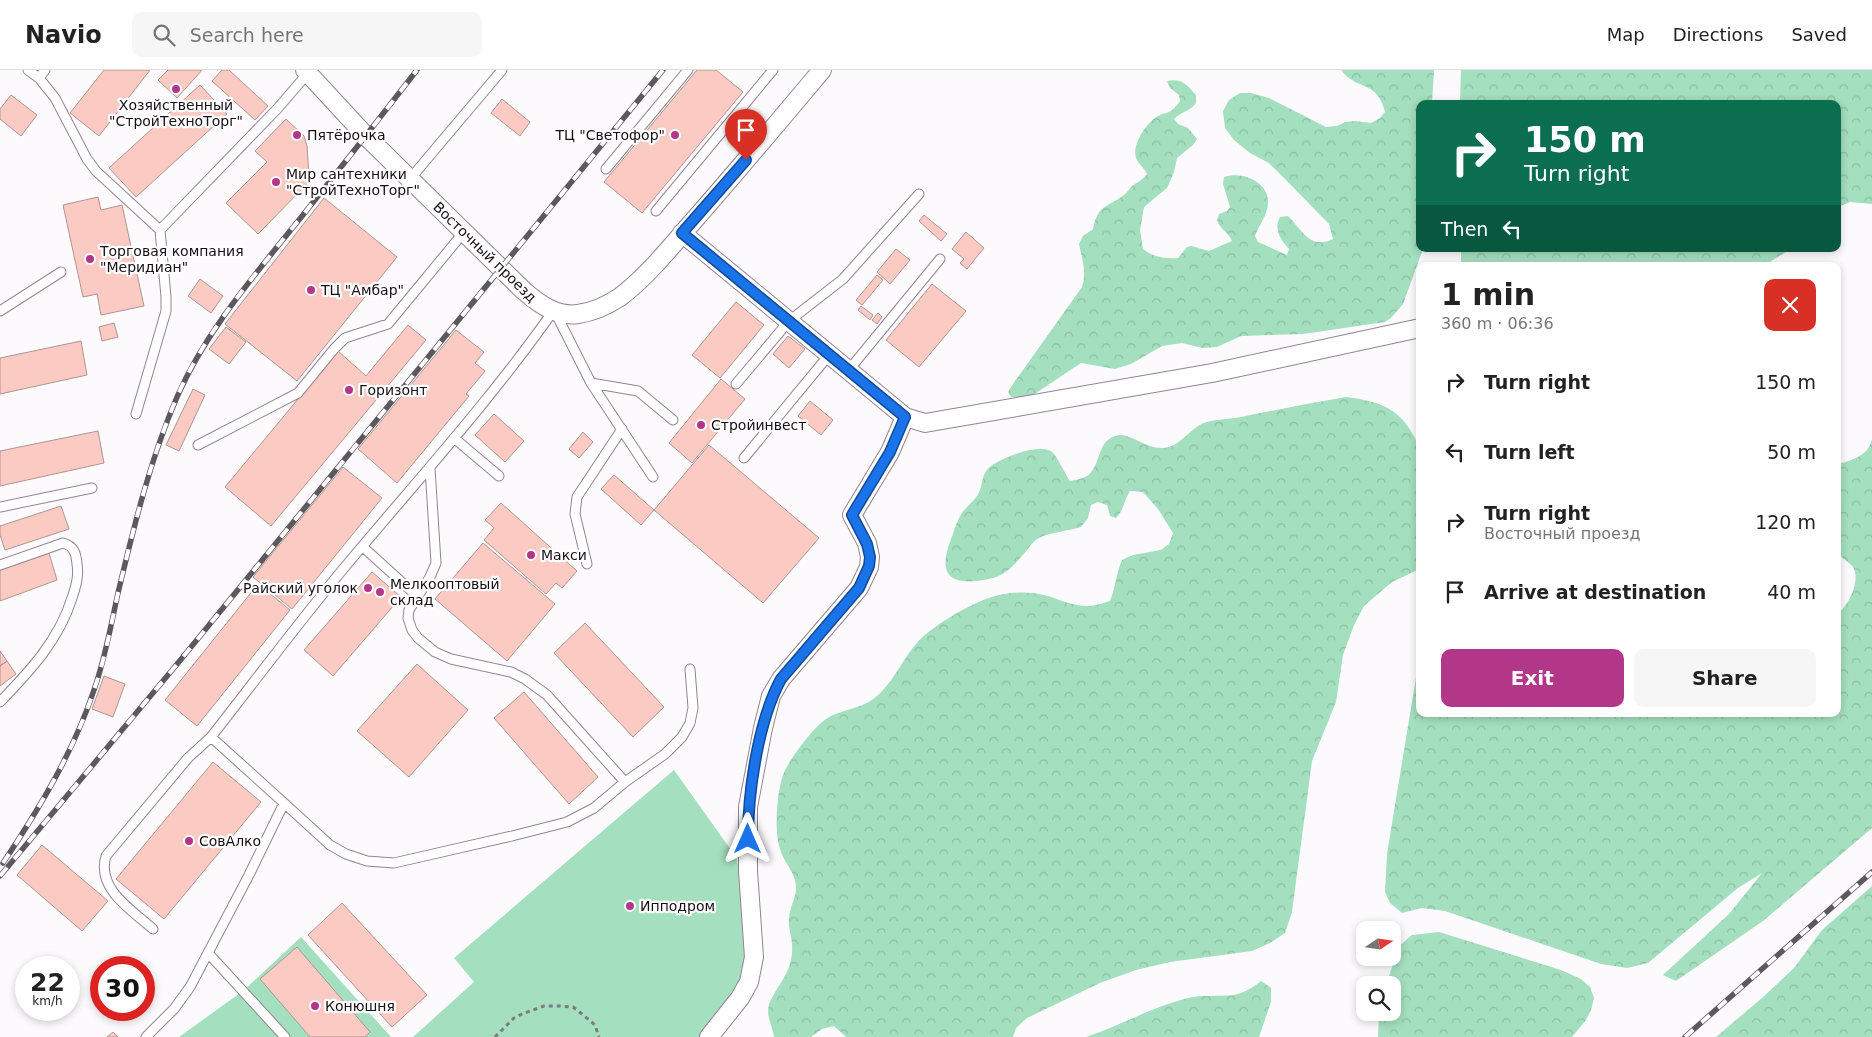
<!DOCTYPE html>
<meta charset="utf-8">
<style>
:root{--surface:#fff;--page:#f6f6f6;--text:#222;--muted:#767676;--line:#e0e0e0;--accent:#b33789}
body{margin:0;font-family:"DejaVu Sans",sans-serif;background:var(--page);color:var(--text);height:100vh;display:flex;flex-direction:column;font-size:19px;white-space:nowrap}
*{box-sizing:border-box;margin:0}
p{font-size:16px;color:var(--muted)}
.icon{flex:none;width:28px;height:28px;fill:none;stroke:currentColor;stroke-width:2;stroke-linecap:round;stroke-linejoin:round}
.map{position:relative;flex:1;overflow:hidden}
.side{position:absolute;left:1416px;top:192px;width:425px;height:455px;display:flex;flex-direction:column;background:var(--surface);border-radius:10px;box-shadow:0 2px 8px #0003}
.side>*{flex:none}
.banner{position:absolute;left:1416px;top:30px;width:425px;height:152px;border-radius:10px;box-shadow:0 2px 8px #0003;background:#0b6e4f;color:#fff;overflow:hidden}
.needle{width:32px;rotate:77deg}
.fabs{position:absolute;left:1356px;top:851px;display:grid;gap:10px}
.fabs a{display:grid;place-items:center;width:45px;height:45px;border-radius:10px;background:var(--surface);box-shadow:0 2px 8px #0003;font-size:25px}
.speed{position:absolute;left:15px;top:886px;display:flex;gap:10px;font-size:25px;font-weight:700;text-align:center}
.speed>*{display:grid;place-content:center;width:65px;height:65px;border-radius:50%;background:var(--surface);box-shadow:0 2px 8px #0003;line-height:1}
.speed small{font-size:12px;font-weight:400}
.speed .limit{border:8px solid #d22;background:#fff;color:#111}
.pin{position:absolute;display:grid;place-items:center;width:42px;height:42px;color:#fff;margin:-51px -21px;border-radius:50% 50% 50% 0;rotate:-45deg;box-shadow:0 0 5px #0007}
.pin .icon{rotate:45deg}
.me{position:absolute;width:55px;margin:-28px;rotate:0deg;stroke-linejoin:round;filter:drop-shadow(0 0 4px #0008)}
.turn{display:flex;align-items:center;gap:18px;height:105px;padding:0 25px;font-size:22px}
.turn .icon{width:65px;height:65px;stroke-width:2.5}
.turn b{display:block;font-size:35px;line-height:42px}
.then{display:flex;align-items:center;height:48px;padding:0 25px;background:#0003;gap:10px;font-size:19px}
.round{display:grid;place-items:center;flex:none;width:52px;height:52px;border-radius:10px;background:var(--page)}
.summary{display:flex;align-items:center;justify-content:space-between;height:85px;padding:0 25px}
h1{font-size:30px;font-weight:600;line-height:38px}
.primary-button{display:flex;gap:10px;margin-top:auto;padding:10px 25px}
.primary-button a{flex:1;height:58px;border-radius:10px;background:var(--accent);color:#fff;font-size:20px;font-weight:600;line-height:58px;text-align:center}
.primary-button a+a{background:var(--page);color:var(--text)}
ul{padding:0;list-style:none}
li{display:flex;align-items:center;gap:15px;height:70px;padding:0 25px}
li div{flex:1}
li b{display:block;font-size:19px}
li em{font-style:normal}
header{display:flex;align-items:center;gap:30px;box-sizing:border-box;height:70px;padding:0 25px;background:var(--surface);border-bottom:1px solid var(--line)}
header strong{font-size:24px}
nav{display:flex;gap:28px;margin-inline-start:auto;font-size:18px}
.search{width:350px;height:45px;background:var(--page);display:flex;align-items:center;gap:12px;box-sizing:border-box;padding:0 18px;border-radius:10px;color:var(--muted);font-size:19px}
.map>svg:first-child{display:block}
.forest{fill:url(#forest-crowns)}
.garden{fill:#a4dfbf}
.building{fill:#fbcac2;stroke:#ad9591}
.lines{fill:none;stroke-linecap:round;stroke-linejoin:round}
.lane-casing{stroke:#948392;stroke-width:11}
.street-casing{stroke:#948392;stroke-width:20}
.path{stroke:#7e7a7e;stroke-width:3;stroke-dasharray:4 4;stroke-linecap:butt}
.lane{stroke:#fff;stroke-width:9}
.street{stroke:#fff;stroke-width:18}
.rail-casing{stroke:#5d585d;stroke-width:5.5}
.rail{stroke:#fff;stroke-width:4;stroke-dasharray:11;stroke-linecap:butt}
.route-casing{stroke:#114b97;stroke-width:12}
.route{stroke:#1a73e8;stroke-width:9}
.poi-dot{fill:#b33789;stroke:#fff;stroke-width:2}
.labels{text-anchor:middle;stroke-width:4.5;stroke-linejoin:round;paint-order:stroke}
.poi-label{font-size:14px;fill:#150f14;stroke:#fff;text-anchor:start}
.street-label{font-size:14px;fill:#150f14;stroke:#fff}
</style>
<header>
<strong>Navio</strong>
<div class="search"><svg class="icon" aria-label="search" viewBox="0 0 24 24"><circle cx="10" cy="10" r="6"/><path d="M15 15l6 6"/></svg>Search here</div>
<nav><a>Map</a><a>Directions</a><a>Saved</a></nav>
</header>
<div class="map">
<svg width="1872" height="967" viewBox="0 0 1872 967">
<defs>
<pattern id="forest-crowns" width="20" height="18" patternUnits="userSpaceOnUse" patternTransform="scale(1.25)"><rect width="20" height="18" fill="#a4dfbf"/><path d="M2 6a3 3 0 1 1 6 0M12 15a3 3 0 1 1 6 0" fill="none" stroke="#8cbea3"/></pattern>
</defs>
<rect width="100%" height="100%" fill="#fdfafd"/>
<path class="forest" d="M1341,0H1434L1432,34H1420V179H1423L1403,234L1391,248L1385,252L1303,264L1241,266L1217,277L1202,278L1182,273L1162,276L1131,294L1115,299L1081,293L1033,325L1024,328L1011,327L1008,322L1013,314L1082,217C1087,201 1082,189 1079,174L1083,166L1093,159C1098,134 1107,138 1124,125C1128,122 1130,117 1135,114C1140,111 1143,109 1147,104C1145,99 1141,96 1138,92C1129,79 1144,56 1155,48C1166,40 1169,47 1180,31L1179,25L1170,18L1167,11C1182,8 1186,14 1196,25V33C1189,42 1182,41 1174,49L1178,54L1188,58L1197,69L1193,75L1177,88L1174,102L1167,118L1144,137L1140,160L1143,179C1153,187 1165,189 1178,188L1187,177L1191,176L1209,181L1232,171C1229,162 1220,160 1217,150L1219,144L1227,141L1230,137L1223,114L1224,107C1241,101 1269,111 1268,133C1268,144 1259,155 1255,166L1258,172L1287,185L1289,179C1281,170 1273,159 1280,147L1288,146C1302,160 1310,180 1333,169L1329,154L1283,107L1269,93L1250,83L1234,70L1225,58L1223,41L1229,30L1240,23H1251L1269,28L1326,57L1337,56L1345,52L1355,51L1371,53L1380,48L1385,42C1377,9 1356,21 1341,0Z
M1461,0H1872V134L1850,132L1838,137V34H1460Z
M1461,179H1791L1763,196H1461Z
M1346,327C1386,332 1404,341 1420,379V499L1392,512L1364,536L1354,555L1343,585L1336,632L1312,691L1292,842L1285,863L1270,873L1252,881L1170,892L1136,900L1100,913L1027,948L1016,958L1013,967H846L834,956L822,959L811,967H774C773,959 768,949 768,941C768,931 777,920 782,911C789,900 793,888 792,875C792,867 788,858 789,849C789,838 797,827 796,816C795,802 784,793 780,779C774,762 777,725 782,708C785,695 811,661 821,653C840,636 863,643 883,620C896,606 904,588 916,574C927,559 973,532 992,527C1007,522 1028,521 1044,525C1060,529 1070,536 1088,536C1095,536 1103,533 1110,531C1116,517 1116,503 1122,490L1133,485L1161,480L1169,474L1173,463L1158,439L1143,422L1130,421C1124,430 1124,440 1116,448L1110,446L1107,435L1098,432L1091,435L1088,448L1081,457C1069,461 1052,462 1041,467C1035,469 1031,475 1027,480C1010,500 1004,508 977,511C938,515 942,491 953,464C955,457 958,449 962,443C966,437 973,432 977,426C984,416 980,404 991,396C1002,388 1040,372 1052,382C1057,386 1065,404 1070,411C1075,410 1081,409 1085,407C1102,398 1095,373 1115,366C1129,360 1148,383 1169,377C1184,372 1192,356 1207,352C1218,349 1230,349 1241,347C1276,340 1311,333 1346,327Z
M1872,369V758L1763,851L1676,911L1663,905L1729,844L1762,803L1738,818L1648,893L1627,898L1601,894L1445,841L1422,838L1402,843L1390,833L1385,822L1387,784L1420,583V644H1838V543C1849,536 1861,509 1853,497C1849,492 1842,488 1838,484V397L1839,394C1854,389 1868,386 1872,369Z
M1872,816V967H1716L1762,928L1794,898L1822,860Z
M1439,862L1561,900L1581,909L1590,917L1594,928L1591,940L1586,950L1572,967H1378L1379,943L1392,942V915H1386L1399,876L1412,865Z
M1261,911L1271,918V932L1259,967H1086C1120,956 1150,938 1184,929C1201,924 1218,927 1234,925C1244,923 1254,917 1261,911Z"/>
<path class="garden" d="M674,700L736,787L746,828V889L741,912L700,967H413L474,912L454,888Z
M301,867L391,967H179L243,921Z"/>
<path class="building" d="M104,0H150L99,66L70,43Z
M168,0H202L177,28L158,10Z
M222,0H229L268,36L255,50L212,11Z
M697,0H716L743,22L642,143L604,112Z
M200,15L227,44L136,127L109,98Z
M11,25L37,45L21,66L0,49V39Z
M502,29L530,52L520,66L491,43Z
M286,49L304,66L307,76L309,105L307,114L258,164L226,133L267,92L255,81Z
M98,127L101,140L122,135L144,236L101,245L97,224L83,227L63,135Z
M324,128L397,187L297,311L225,254Z
M924,145L947,164L941,171L919,151Z
M966,162L984,178L967,199L960,193L964,189L952,179Z
M896,179L910,190L890,214L877,202Z
M877,205L883,210L862,235L856,230Z
M200,209L223,226L211,243L188,226Z
M932,214L966,241L919,297L886,270Z
M736,232L764,255L720,308L692,285Z
M861,236L873,245L870,250L858,240Z
M878,243L882,247L877,254L872,250Z
M114,253L118,267L102,271L99,257Z
M408,255L426,270L271,456L225,417L338,281L366,306Z
M226,257L246,272L229,294L209,279Z
M456,260L484,282L475,293L485,301L466,324L469,326L397,413L358,379Z
M788,266L805,279L789,298L773,284Z
M81,271L87,305L0,324V288Z
M721,309L745,329L692,393L669,373Z
M193,319L205,325L179,381L166,375Z
M810,331L833,350L821,365L798,346Z
M494,344L524,371L505,392L475,365Z
M98,361L104,393L0,416V381Z
M583,362L593,372L579,388L569,379Z
M709,375L819,468L763,533L654,440Z
M343,397L382,428L292,539L253,507Z
M614,405L654,440L641,455L601,419Z
M501,433L577,501L562,518L556,513L546,524L484,470L494,458L485,450Z
M61,436L69,459L5,480L0,465V456Z
M483,473L555,534L507,591L435,529Z
M49,483L57,510L0,531V500Z
M372,502L401,527L333,606L304,580Z
M258,514L290,540L197,656L165,630Z
M585,553L664,637L633,667L554,583Z
M0,581L7,591L0,596Z
M7,591L16,604L0,616V596Z
M417,594L468,640L409,707L357,661Z
M104,606L125,614L113,647L92,639Z
M524,622L598,707L569,734L494,648Z
M213,692L261,732L164,849L116,809Z
M42,775L108,831L82,861L17,805Z
M342,833L427,925L392,957L308,865Z
M297,877L370,962L365,967H310L260,909Z
M113,962L118,967H107Z"/>
<g class="lines">
<g class="lane-casing">
<path id="lane" d="M28,0L39,8
M45,0L39,8L55,28L87,89L96,101L160,160L166,227V241L136,344
M606,99L688,0
M410,109L502,0
M656,141L773,0
M160,160L278,38L308,3
M0,241L61,202
M848,301L940,189
M591,313L638,321L673,350
M736,314L789,251L843,209L919,124
M454,368L499,406
M198,375L298,323L334,279L345,268L388,254L464,162
M744,388L829,285
M430,398L436,493L430,507L409,540L408,548L412,560L418,568L435,582L451,589L511,602L525,609L547,625L625,712
M0,437L92,418
M363,477L417,526
M587,494L575,444L577,427L622,359
M0,495L63,473C74,476 76,483 77,494C79,506 76,516 72,528C59,570 30,601 0,632
M284,733L330,775L346,784L367,791L394,793L512,766L567,752L594,738L625,712L665,684L682,667L690,653L693,638L690,599
M153,859C132,840 96,819 106,786L188,688L211,667C255,611 298,553 344,498C415,413 490,331 554,240L591,313L653,407
M208,883L285,967
M146,967L174,939L190,917L249,805L284,733L211,667"/>
</g>
<g class="street-casing">
<path id="street" d="M305,0L366,66L524,221C539,234 557,247 578,244C592,242 608,235 620,227C648,206 673,174 696,148C739,99 780,50 822,0
M682,163L905,347L925,353L1212,303L1420,258
M709,967L740,928L749,912L754,887L748,801V737L763,658L771,626L781,609L859,518L869,497L870,487L867,473L852,445L890,382L905,347"/>
</g>
<path class="path" d="M495,967L514,948L522,944L544,936H559L573,937L582,944L595,955L599,967"/>
<use href="#lane" class="lane"/>
<use href="#street" class="street"/>
<g class="rail-casing">
<path id="rail" d="M3,793C39,739 73,683 94,620C105,589 111,555 118,523C134,456 150,390 177,327C204,265 248,213 290,161C333,108 375,54 417,0
M0,806L178,593L663,0
M1685,967L1872,802"/>
</g>
<use href="#rail" class="rail"/>
</g>
<g class="lines">
<g class="route-casing">
<path id="route" d="M746,90L682,163L905,347L890,382L852,445L867,474L870,487L869,496L859,518L781,609C758,651 748,722 748,769"/>
</g>
<use href="#route" class="route"/>
</g>
<g class="poi-dot">
<circle cx="176" cy="19" r="5"/>
<circle cx="297" cy="65" r="5"/>
<circle cx="675" cy="65" r="5"/>
<circle cx="276" cy="112" r="5"/>
<circle cx="90" cy="189" r="5"/>
<circle cx="311" cy="220" r="5"/>
<circle cx="349" cy="320" r="5"/>
<circle cx="701" cy="355" r="5"/>
<circle cx="531" cy="485" r="5"/>
<circle cx="368" cy="518" r="5"/>
<circle cx="380" cy="522" r="5"/>
<circle cx="189" cy="771" r="5"/>
<circle cx="630" cy="836" r="5"/>
<circle cx="315" cy="936" r="5"/>
</g>
<g class="labels">
<g class="poi-label">
<text x="176" y="40" text-anchor="middle">Хозяйственный<tspan x="176" dy="16">"СтройТехноТорг"</tspan></text>
<text x="307" y="70">Пятёрочка</text>
<text x="665" y="70" text-anchor="end">ТЦ "Светофор"</text>
<text x="286" y="109">Мир сантехники<tspan x="286" dy="16">"СтройТехноТорг"</tspan></text>
<text x="100" y="186">Торговая компания<tspan x="100" dy="16">"Меридиан"</tspan></text>
<text x="321" y="225">ТЦ "Амбар"</text>
<text x="359" y="325">Горизонт</text>
<text x="711" y="360">Стройинвест</text>
<text x="541" y="490">Макси</text>
<text x="390" y="519">Мелкооптовый<tspan x="390" dy="16">склад</tspan></text>
<text x="358" y="523" text-anchor="end">Райский уголок</text>
<text x="199" y="776">СовАлко</text>
<text x="640" y="841">Ипподром</text>
<text x="325" y="941">Конюшня</text>
</g>
<g class="street-label">
<text transform="translate(485 182) rotate(44)" y="5">Восточный проезд</text>
</g>
</g>
</svg>
<div class="fabs">
<a><svg class="needle" viewBox="-14 -14 28 28"><path d="M0-13l5 13h-10z" fill="#e53935"/><path d="M0 13l5-13h-10z" fill="#767676"/></svg></a>
<a><svg class="icon" aria-label="search" viewBox="0 0 24 24"><circle cx="10" cy="10" r="6"/><path d="M15 15l6 6"/></svg></a>
</div>
<div class="speed"><div>22<small>km/h</small></div><div class="limit">30</div></div>
<div class="pin" style="left:746px;top:90px;background:#d93025"><svg class="icon" aria-label="arrive" viewBox="0 0 24 24"><path d="M6 21V4h12l-3 4 3 4H6"/></svg></div>
<svg class="me" style="left:748px;top:769px" viewBox="-20 -20 40 40"><path d="M0-17L14 15 0 8-14 15z" fill="#1a73e8" stroke="#fff" stroke-width="4"/></svg>
<div class="banner">
<div class="turn"><svg class="icon" aria-label="right" viewBox="0 0 24 24"><path d="M7 20v-9h11M14 6l5 5-5 5"/></svg><div><b>150 m</b>Turn right</div></div>
<div class="then">Then<svg class="icon" aria-label="left" viewBox="0 0 24 24"><path d="M17 20v-9H6M10 6l-5 5 5 5"/></svg></div>
</div>
<section class="side">
<div class="summary"><div><h1>1 min</h1><p>360 m · 06:36</p></div><a class="round" style="background:#d93025;color:#fff"><svg class="icon" aria-label="close" viewBox="0 0 24 24"><path d="M6 6l12 12M18 6L6 18"/></svg></a></div>
<ul>
<li><svg class="icon" aria-label="right" viewBox="0 0 24 24"><path d="M7 20v-9h11M14 6l5 5-5 5"/></svg><div><b>Turn right</b></div><em>150 m</em></li>
<li><svg class="icon" aria-label="left" viewBox="0 0 24 24"><path d="M17 20v-9H6M10 6l-5 5 5 5"/></svg><div><b>Turn left</b></div><em>50 m</em></li>
<li><svg class="icon" aria-label="right" viewBox="0 0 24 24"><path d="M7 20v-9h11M14 6l5 5-5 5"/></svg><div><b>Turn right</b><p>Восточный проезд</p></div><em>120 m</em></li>
<li><svg class="icon" aria-label="arrive" viewBox="0 0 24 24"><path d="M6 21V4h12l-3 4 3 4H6"/></svg><div><b>Arrive at destination</b></div><em>40 m</em></li>
</ul>
<div class="primary-button"><a>Exit</a><a>Share</a></div>
</section>
</div>
